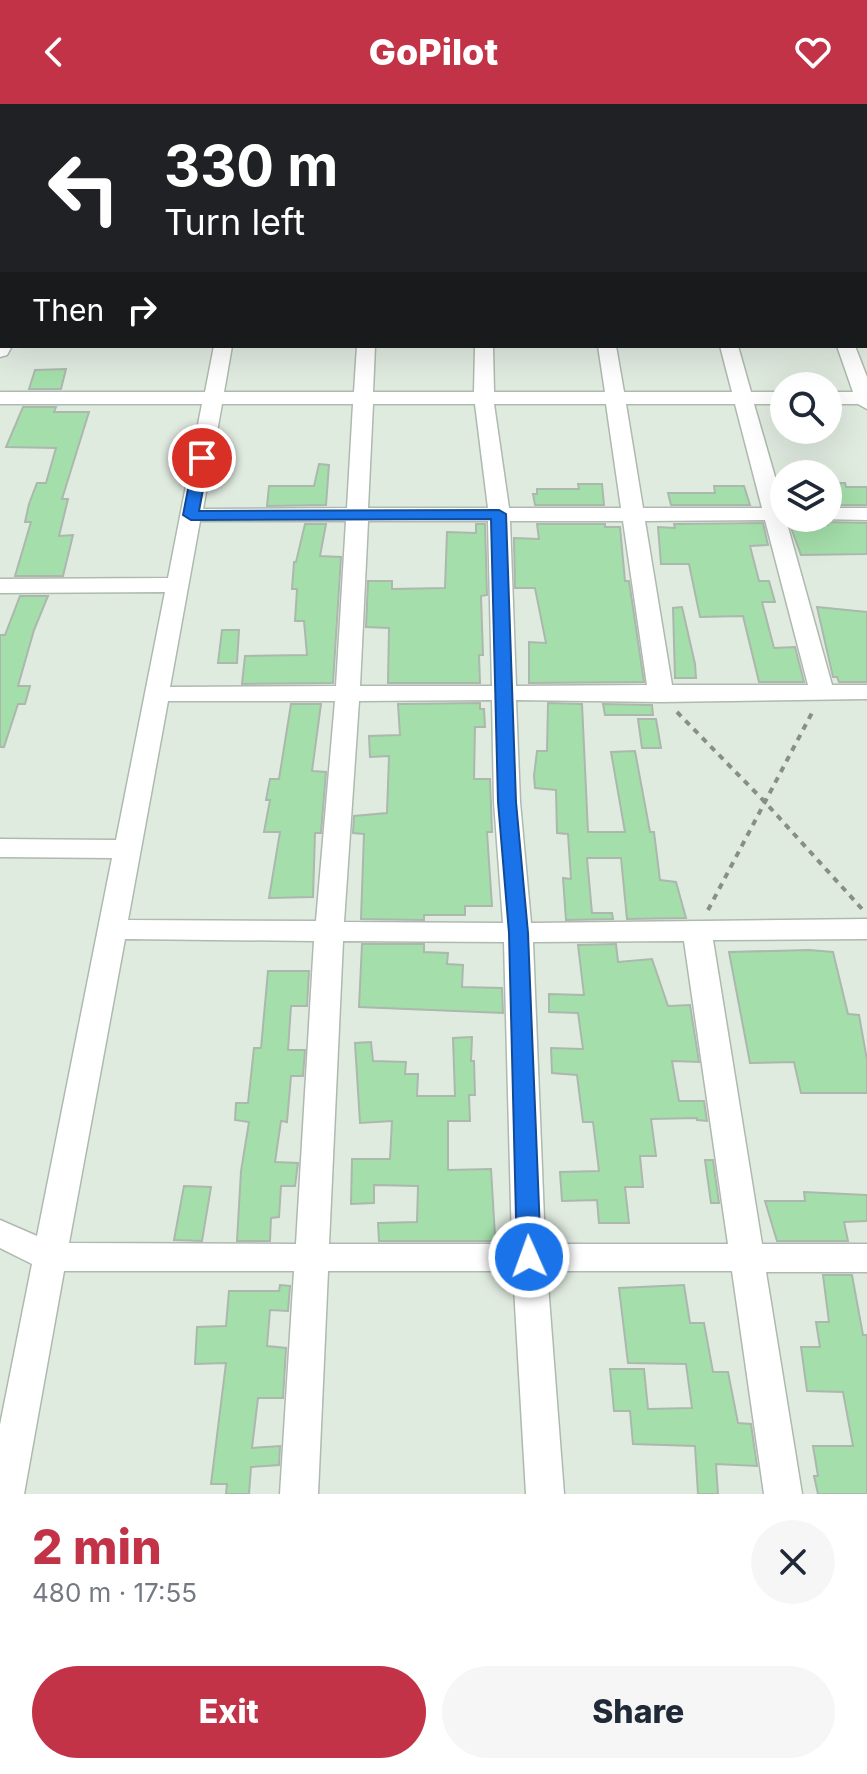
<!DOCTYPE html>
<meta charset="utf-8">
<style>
:root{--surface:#fff;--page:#f6f6f7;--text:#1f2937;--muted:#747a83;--accent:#c33347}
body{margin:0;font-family:Inter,sans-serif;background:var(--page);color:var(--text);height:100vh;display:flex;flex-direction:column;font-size:30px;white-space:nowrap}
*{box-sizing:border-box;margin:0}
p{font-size:26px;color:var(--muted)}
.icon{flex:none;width:44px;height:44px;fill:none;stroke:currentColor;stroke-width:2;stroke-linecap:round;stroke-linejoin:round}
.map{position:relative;height:1390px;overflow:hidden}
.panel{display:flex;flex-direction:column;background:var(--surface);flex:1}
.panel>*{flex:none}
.banner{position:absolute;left:0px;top:0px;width:868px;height:244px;box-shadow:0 8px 32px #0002;background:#202124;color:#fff;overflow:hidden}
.tools{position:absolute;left:770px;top:268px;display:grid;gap:16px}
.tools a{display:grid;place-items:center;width:72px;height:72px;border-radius:50%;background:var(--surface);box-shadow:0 8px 32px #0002;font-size:40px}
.pin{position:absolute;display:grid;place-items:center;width:68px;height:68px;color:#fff;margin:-34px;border:4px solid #fff;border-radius:50%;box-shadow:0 2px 8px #0007}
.me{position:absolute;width:88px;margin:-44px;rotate:358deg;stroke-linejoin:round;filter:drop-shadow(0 0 6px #0008)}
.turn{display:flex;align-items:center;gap:28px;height:168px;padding:0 32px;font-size:36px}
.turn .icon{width:104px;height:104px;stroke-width:2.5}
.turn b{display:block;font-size:56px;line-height:68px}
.then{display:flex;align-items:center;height:76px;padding:0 32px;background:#0003;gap:16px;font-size:30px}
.round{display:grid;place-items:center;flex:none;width:84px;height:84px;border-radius:42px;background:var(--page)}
.headline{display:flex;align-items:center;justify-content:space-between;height:136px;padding:0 32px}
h1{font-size:48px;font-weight:800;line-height:60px;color:var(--accent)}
.cta{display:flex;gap:16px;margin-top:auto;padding:16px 32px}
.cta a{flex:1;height:92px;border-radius:48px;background:var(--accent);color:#fff;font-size:32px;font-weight:800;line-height:92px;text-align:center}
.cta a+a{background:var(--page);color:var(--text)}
header{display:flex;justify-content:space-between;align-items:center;height:104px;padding:0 32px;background:var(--accent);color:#fff;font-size:36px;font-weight:800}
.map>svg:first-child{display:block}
.building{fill:#a4dfab;stroke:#acb7ad;stroke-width:2}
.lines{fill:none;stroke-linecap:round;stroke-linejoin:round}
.minor-casing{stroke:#aeb9af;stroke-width:3}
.path{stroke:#878f87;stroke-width:4;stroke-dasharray:6 6;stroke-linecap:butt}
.minor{fill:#fff;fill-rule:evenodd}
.route{fill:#1a73e8;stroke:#114b97;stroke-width:2}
</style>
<header><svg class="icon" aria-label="back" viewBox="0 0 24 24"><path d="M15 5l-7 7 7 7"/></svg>GoPilot<svg class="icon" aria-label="heart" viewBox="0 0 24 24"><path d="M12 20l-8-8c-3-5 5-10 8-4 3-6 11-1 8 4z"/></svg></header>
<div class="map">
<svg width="867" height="1390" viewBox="0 0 867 1390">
<rect width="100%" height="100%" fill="#e0ebe0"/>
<path class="building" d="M66,265L61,285H29L35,266Z
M23,303H56L54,308H89L62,395H68L59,432L73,431L63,472H15L31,418H25L29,400L37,379H46L56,344L6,343Z
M319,360L329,361L326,401L267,402L269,382H314Z
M828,379H845L846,383H867V401H828Z
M578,380H602L604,401H535L533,390H537V385H579Z
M714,382H744L750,401H671L668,389H715Z
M828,418L867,419V450L801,451L790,421H828Z
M763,419L768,441L750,442L759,477H769L775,498H762L774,544L795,543L804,578H759L743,512L700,513L689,460H661L658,423L675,424L674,420Z
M305,420H326L320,452L341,453L333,579L242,580L245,552L307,551L304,517H295L297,485H292L294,458H296Z
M476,420H485L487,491L481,492L483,551H479L480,579H388L389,524L366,523L368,477H392V485L445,484L447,428L476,429Z
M537,420H605V423H620L625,477H629L644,578L529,579V538L546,539L535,484H515L514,434L539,435Z
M20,492H48L34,526L18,582H30L25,600H18L4,643H0V531H5Z
M682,503L695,560L696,574H675L673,504Z
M817,503L867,508V578H839L837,573H833Z
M222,526H239L237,559H218Z
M480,599V605H484L485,623H475L474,675H490L492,728H487L492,802H465V811H424V816L361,815L364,730L353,729L354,712L387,709L389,652L370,653L369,632L400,631L398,600Z
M548,599L582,600L588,728H625L611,648L635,647L650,728H654L660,776L676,778L686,814L627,815L621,754H587L592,809H612L613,815L566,816L563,774L571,775L568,730L557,729L556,686L535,684L534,672L537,647H547Z
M291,600H321L312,667L326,668L321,729H315L313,793L269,794L280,728H264L270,696H266L270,675H279Z
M603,600L652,601L653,611H605Z
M638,615H656L661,644H642Z
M362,840H424V848L448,849L447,860L463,861L462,883L502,884L503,909L359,903Z
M616,840L618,858L652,855L668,902L690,901L699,958L672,957L679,997H704L707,1017L697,1016V1014L651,1015L656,1052H640L643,1083H625L629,1119H599L597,1096L562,1097L560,1068L599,1067L593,1018H583L577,971L552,969L551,944L583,945L578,909L549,908V890L584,891L578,841Z
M809,846L833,848L848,910L859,911L867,956V989H801L794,958L750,959L729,848Z
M268,867H309L307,902H291L288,946H305L303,972H291L287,1018L281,1017L275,1058L298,1059L295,1082H281L279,1113L271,1114L270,1137H237L241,1067L249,1018L235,1016L236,999H248L254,944H261Z
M472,933L471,957H474L475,991H469L470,1017H448V1066L491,1065L495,1132H509V1137H379L378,1119L417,1118L418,1082L374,1081V1099L351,1100L352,1055H390L392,1017L360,1019L355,939L371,938L373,957L406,958L405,970H418L417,992H455L453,934Z
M705,1056H713L719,1099H711Z
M184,1082L211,1083L202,1137L174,1136Z
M804,1088L867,1091V1117L844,1118L848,1137H777L765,1097H805Z
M823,1171H852L863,1231H867V1390H818L814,1372H818L813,1342H853L843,1288L807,1287L801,1243H820L816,1218H829Z
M280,1181L290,1182L288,1207L270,1206L267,1242L286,1244L283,1294H258L252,1344L280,1342L279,1361L251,1363L249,1390H226L227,1380H211L226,1259L195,1260L197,1223L226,1222L229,1187H279Z
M684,1181L690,1219H704L713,1268H728L738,1319L751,1320L757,1362L716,1360L718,1390H698L695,1342L633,1340L630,1307H614L610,1265H644L648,1305L692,1304L686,1260L628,1259L619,1184Z"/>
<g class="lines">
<g class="minor-casing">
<path id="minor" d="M209,0H223V2H209Z
M0,48H2V58H0Z
M866,150H867V160H866Z
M866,189H867V199H866Z
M0,237L2,242H12L7,251L0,253Z
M214,242H232L224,288H354L357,242H375L373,288H474L475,242H493L494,288H605L598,242H616L624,288H732L720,242H738L751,288H784V300H754L784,404V414H792L786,416L832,581H867V595L661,598L516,596L520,698L531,819L867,815V835L713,836L762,1140H867V1168H766L802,1390H764L732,1167H547L564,1390H526L513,1167H328L318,1390H280L294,1167H64L24,1390H0V1321L32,1160L0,1144V1116L37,1132L112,754L0,753V735L116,736L165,488L0,489V475L168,474L202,300H0V288H205ZM222,300H353L347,404L203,405ZM373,300H475L488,404H368ZM494,300H606L621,404H509ZM626,300H735L762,404H643ZM765,416L808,581H672L645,417ZM200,417H346L336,582L170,583ZM368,417H488L492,582H360ZM510,417H623L647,581L516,582ZM492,596L494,698L503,819L344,818L359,597ZM168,597H335L316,817L128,816ZM125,835L314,837L296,1140L69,1139ZM343,837L504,838L512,1140H329ZM684,837L728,1140H545L533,838Z
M837,242H855L867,273V305L858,300H828V288H853Z
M828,404H867V416L820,415L828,414Z"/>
</g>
<path class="path" d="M677,608L764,697L863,806
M708,806L814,605"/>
<use href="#minor" class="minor"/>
</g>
<path class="route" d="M202,349L209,354L199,407L499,406L506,410L516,698L528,829L541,1153L537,1159L529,1162L521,1159L517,1153L509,829L498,698L491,415L191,416L183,411L194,354Z"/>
</svg>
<div class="tools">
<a><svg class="icon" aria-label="search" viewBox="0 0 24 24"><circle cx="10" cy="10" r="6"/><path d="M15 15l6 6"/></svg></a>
<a><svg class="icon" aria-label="layers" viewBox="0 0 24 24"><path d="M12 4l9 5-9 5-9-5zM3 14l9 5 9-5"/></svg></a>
</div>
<div class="pin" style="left:202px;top:354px;background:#d93025"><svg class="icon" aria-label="arrive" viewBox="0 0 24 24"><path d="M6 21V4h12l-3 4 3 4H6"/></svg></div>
<svg class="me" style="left:529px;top:1153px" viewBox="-20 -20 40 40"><circle r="17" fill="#1a73e8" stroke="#fff" stroke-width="3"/><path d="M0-11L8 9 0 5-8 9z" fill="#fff"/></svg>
<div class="banner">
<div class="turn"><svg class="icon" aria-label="left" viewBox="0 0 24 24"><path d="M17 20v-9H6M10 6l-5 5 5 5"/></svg><div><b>330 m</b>Turn left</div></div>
<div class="then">Then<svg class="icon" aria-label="right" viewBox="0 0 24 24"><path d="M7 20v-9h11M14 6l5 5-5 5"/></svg></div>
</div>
</div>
<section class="panel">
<div class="headline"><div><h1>2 min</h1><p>480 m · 17:55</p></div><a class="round"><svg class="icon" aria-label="close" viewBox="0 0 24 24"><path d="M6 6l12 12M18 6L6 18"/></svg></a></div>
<div class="cta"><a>Exit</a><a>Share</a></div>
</section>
